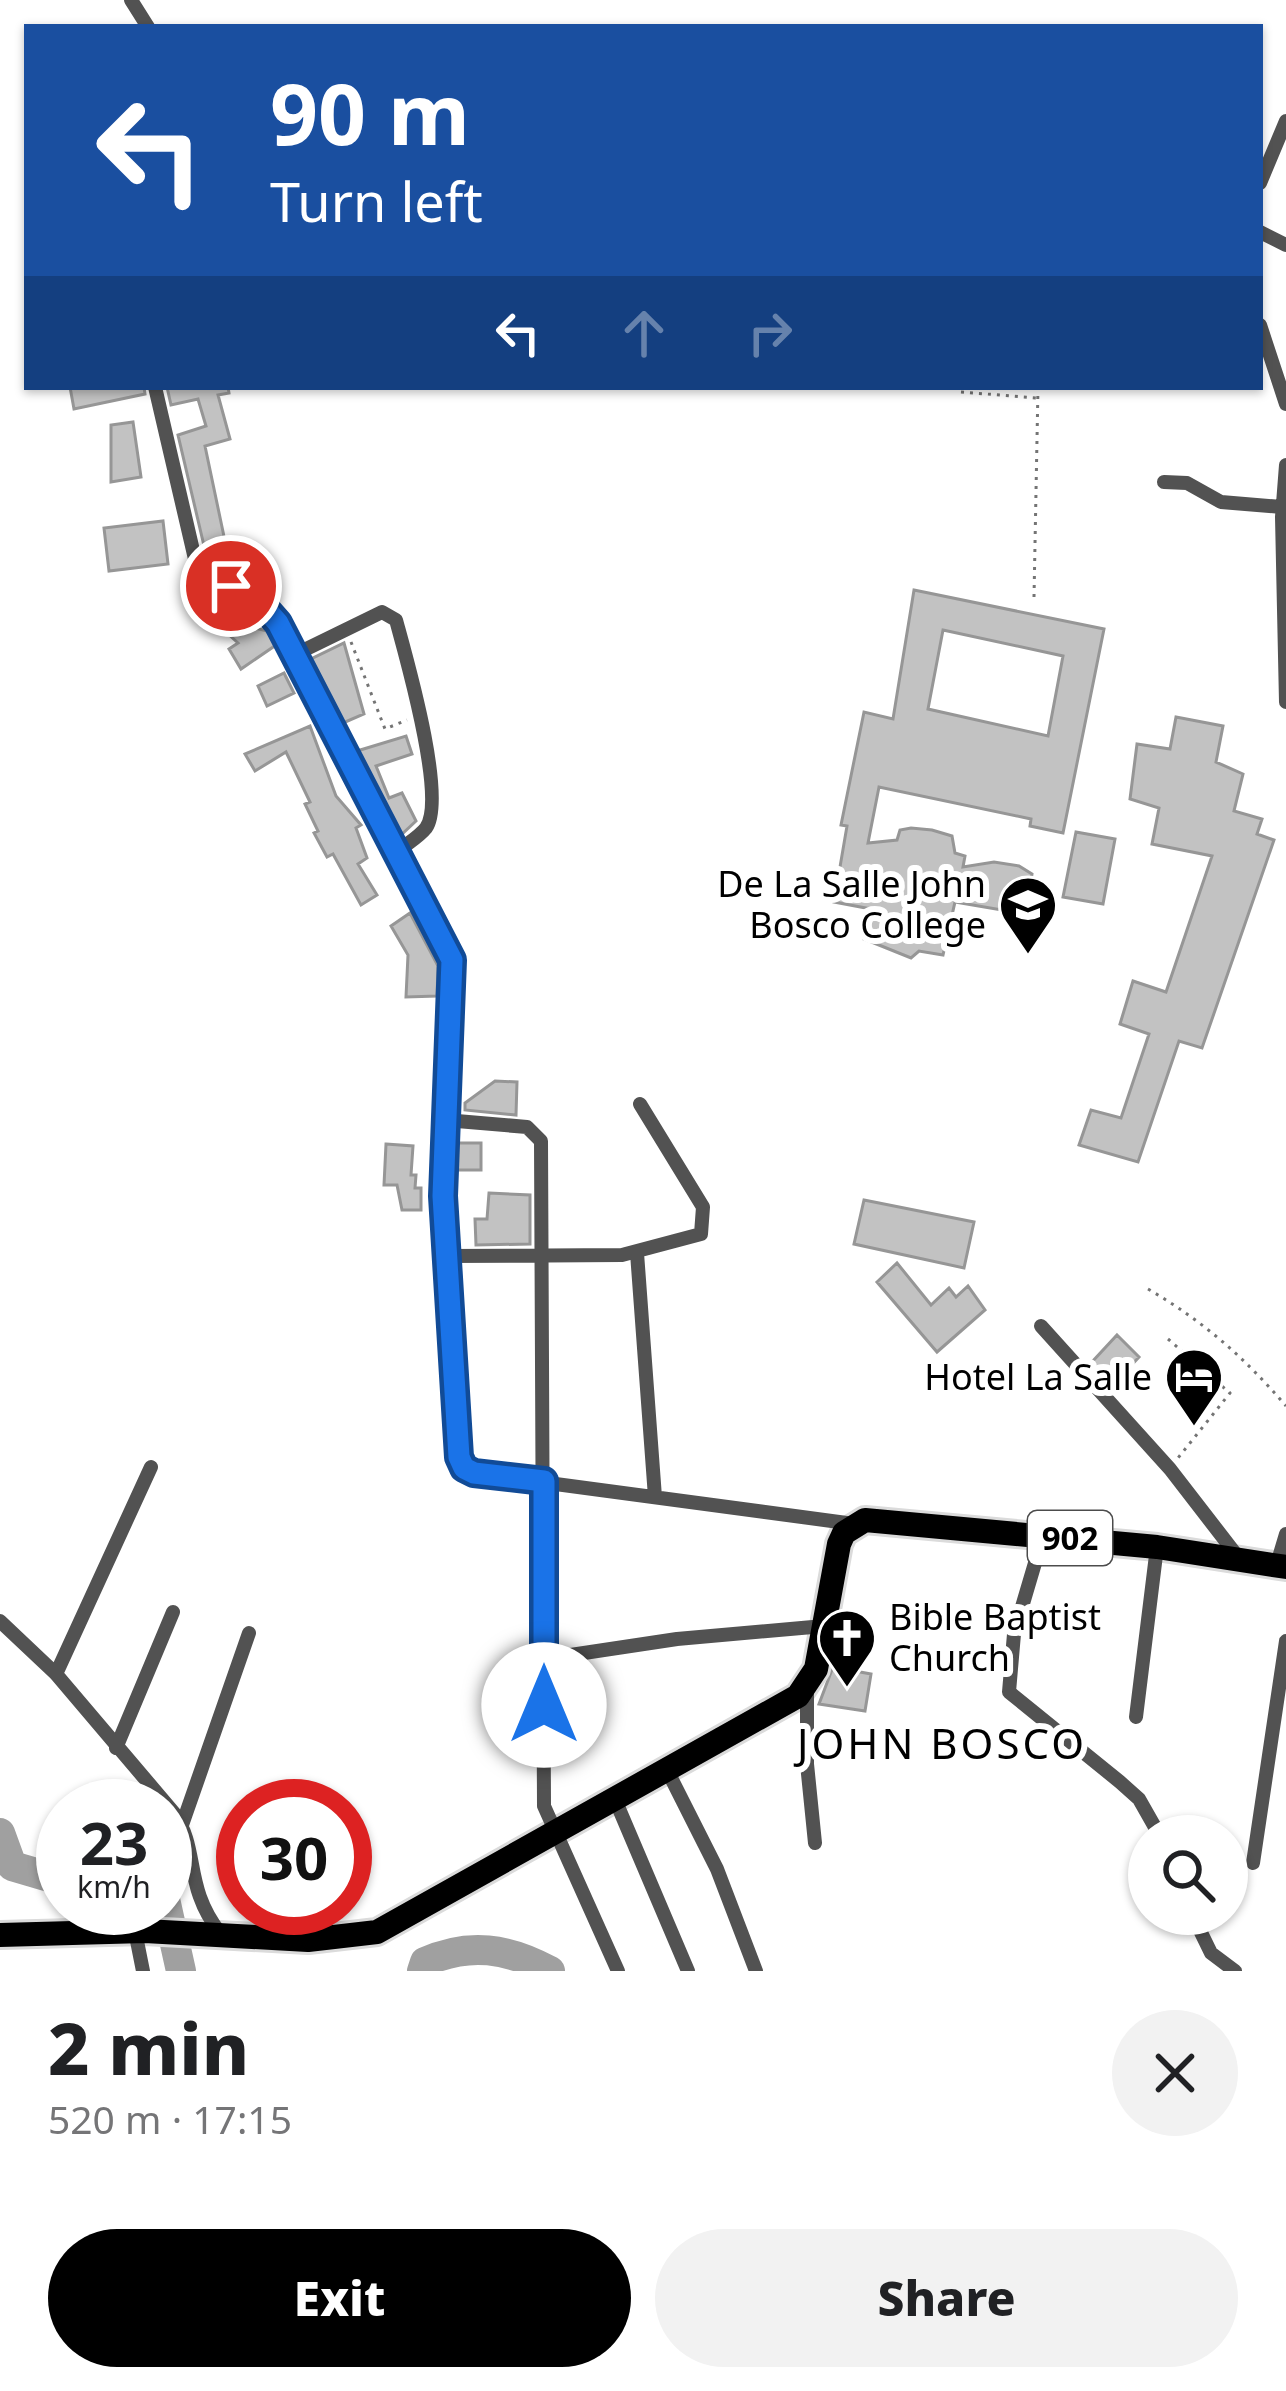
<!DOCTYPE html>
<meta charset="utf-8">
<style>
:root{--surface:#fff;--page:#f2f2f2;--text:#202124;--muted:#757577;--accent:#000}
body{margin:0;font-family:"Noto Sans",sans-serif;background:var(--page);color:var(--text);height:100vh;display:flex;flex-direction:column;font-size:45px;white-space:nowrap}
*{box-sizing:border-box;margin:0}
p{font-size:39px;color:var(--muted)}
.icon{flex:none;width:66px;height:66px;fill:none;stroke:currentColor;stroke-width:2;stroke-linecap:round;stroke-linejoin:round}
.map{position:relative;height:1971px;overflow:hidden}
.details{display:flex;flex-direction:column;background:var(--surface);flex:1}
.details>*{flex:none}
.banner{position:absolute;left:24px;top:24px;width:1239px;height:366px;border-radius:0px;box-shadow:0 3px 9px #0004;background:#1a4fa0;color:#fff;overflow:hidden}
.controls{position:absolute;left:1128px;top:1815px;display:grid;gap:24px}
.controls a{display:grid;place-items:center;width:120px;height:120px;border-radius:50%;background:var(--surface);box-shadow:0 3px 9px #0004;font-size:60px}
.speed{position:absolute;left:36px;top:1779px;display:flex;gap:24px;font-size:60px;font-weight:700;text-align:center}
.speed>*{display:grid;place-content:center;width:156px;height:156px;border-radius:50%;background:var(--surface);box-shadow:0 3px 9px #0004;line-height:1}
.speed small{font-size:30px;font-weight:400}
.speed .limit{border:18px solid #d22;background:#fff;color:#111}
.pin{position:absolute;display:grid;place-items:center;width:102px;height:102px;color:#fff;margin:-51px;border:6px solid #fff;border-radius:50%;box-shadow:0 3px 12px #0007}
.me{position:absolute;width:132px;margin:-66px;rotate:0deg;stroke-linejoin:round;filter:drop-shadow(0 0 9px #0008)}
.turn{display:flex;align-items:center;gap:42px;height:252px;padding:0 48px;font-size:54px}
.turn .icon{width:156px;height:156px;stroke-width:2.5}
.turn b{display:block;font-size:84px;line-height:102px}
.lanes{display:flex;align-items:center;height:114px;padding:0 48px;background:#0003;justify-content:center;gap:60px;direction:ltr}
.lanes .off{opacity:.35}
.round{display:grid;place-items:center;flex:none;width:126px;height:126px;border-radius:63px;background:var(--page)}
.overview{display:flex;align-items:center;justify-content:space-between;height:204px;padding:0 48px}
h1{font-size:72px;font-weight:800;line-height:90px}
.button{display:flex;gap:24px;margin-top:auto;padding:24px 48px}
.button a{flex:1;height:138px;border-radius:72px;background:var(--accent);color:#fff;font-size:48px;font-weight:800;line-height:138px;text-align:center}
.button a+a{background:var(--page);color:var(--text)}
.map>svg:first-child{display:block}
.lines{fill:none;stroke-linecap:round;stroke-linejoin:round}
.river{stroke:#a0a0a0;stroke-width:30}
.building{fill:#c2c2c2;stroke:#969696;stroke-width:3;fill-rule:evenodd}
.trunk-casing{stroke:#dbdbdb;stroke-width:30}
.path{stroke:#747474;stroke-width:3;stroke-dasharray:3 6;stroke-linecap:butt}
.minor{stroke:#525252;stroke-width:14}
.trunk{stroke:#000;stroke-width:24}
.route-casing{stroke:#114b97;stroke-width:30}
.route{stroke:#1a73e8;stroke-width:21}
.labels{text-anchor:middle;stroke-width:12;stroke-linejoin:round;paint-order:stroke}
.shield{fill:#fff;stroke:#4c4c4c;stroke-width:3}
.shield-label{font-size:33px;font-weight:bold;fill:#000}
.poi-label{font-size:36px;fill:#000;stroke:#fff;text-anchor:end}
.quarter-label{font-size:42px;letter-spacing:3px;fill:#000;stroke:#fff}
</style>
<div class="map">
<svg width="1286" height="1971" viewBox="0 0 1286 1971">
<rect width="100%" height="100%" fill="#fff"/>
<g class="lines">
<path class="river" d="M0,1833L12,1866L63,1881
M165,1899L181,1971
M422,1971L425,1962C469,1942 508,1948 550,1971"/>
</g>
<path class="building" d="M70,387H144L145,394L74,409Z
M167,387H228L229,393L218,395L230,439L205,446L226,546L205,550L178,435L206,426L198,399L171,405Z
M133,422L141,477L111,482V425Z
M163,521L168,564L109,571L104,528Z
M914,590L1104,629L1063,833L1030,826L1031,819L879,787L868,843L897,840L900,830L911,828L932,830L952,836L955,853L965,856L963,867L994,862L1019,866L1032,874L1026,914L955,902L943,955L919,951L911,958L864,939L871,909L834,902L847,826L841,825L864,712L893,719ZM943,630L1063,656L1048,736L928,709Z
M234,603L251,619L244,625L267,631L276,645L241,669L229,649L238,643L215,622Z
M344,643L364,714L343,723L311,659Z
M284,673L294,693L267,706L258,686Z
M1176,717L1223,726L1216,762L1243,774L1234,811L1262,819L1257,834L1274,840L1202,1048L1179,1041L1138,1162L1079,1145L1091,1110L1121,1118L1149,1034L1120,1024L1133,981L1166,992L1212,856L1152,844L1159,808L1130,799L1137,744L1170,749Z
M310,726L336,796L361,825L356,828L367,858L358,864L377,895L361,905L333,854L327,857L314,833L318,831L305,804L310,802L286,752L255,771L245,754Z
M406,736L412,754L376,766L389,798L402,793L416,821L401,835L357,751Z
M1076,832L1115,839L1103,904L1063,897Z
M410,913L438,966L437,996L406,997L408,955L391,926Z
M495,1081L517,1082L516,1115L465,1110V1103Z
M456,1143H481V1170H455Z
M386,1144L413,1146L411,1175H416L415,1188H421V1210H402L397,1185H384Z
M489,1193L530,1195V1244L476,1245L475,1219H487Z
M864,1200L974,1222L964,1268L854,1244Z
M897,1263L931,1305L949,1288L956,1297L968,1286L985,1310L937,1352L877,1282Z
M1117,1335L1139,1357L1112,1386L1091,1363Z
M833,1667L871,1674L865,1711L819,1704Z"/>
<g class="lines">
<g class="trunk-casing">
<path id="trunk" d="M0,1935L145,1931L308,1940L377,1932L798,1696L816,1669L839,1544L844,1533L865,1520L1157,1547L1286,1567"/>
</g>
<path class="path" d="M961,392L1037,398
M1034,597L1038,387
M351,642L385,729L407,720
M1148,1289C1203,1321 1244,1357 1286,1406
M1168,1339L1230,1393L1178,1458"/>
<path class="minor" d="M131,0L148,27
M1260,183L1286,121
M1260,232L1286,245
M1260,325L1286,404
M155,387L195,559L263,606L279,623L452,960L443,1196L461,1464L474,1473L854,1524
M1286,465L1282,517L1286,702
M1164,482L1187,483L1221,502L1282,507
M296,654L382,612L396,620C406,657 447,798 426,828C419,837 405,845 396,853
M445,1120L527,1127L541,1141L544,1806L618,1971
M637,1253L655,1497
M444,1256L622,1255L701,1234L703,1207L640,1104
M1041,1326L1170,1469L1238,1557
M1043,1536L1014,1634L1009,1692L1120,1782L1139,1799L1160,1836
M1277,1564L1286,1534
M0,1621L56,1674L174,1813C200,1851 183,1885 220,1933
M544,1659L677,1639L824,1626
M56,1674L151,1467
M807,1687V1764L815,1843
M1136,1717L1157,1547
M116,1748L173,1612
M666,1768L717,1869L756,1971
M614,1797L688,1971
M182,1825L249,1633
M1253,1863L1286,1641
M1192,1914L1211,1953L1235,1971
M135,1931L143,1971"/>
<use href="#trunk" class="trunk"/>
</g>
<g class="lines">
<g class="route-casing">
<path id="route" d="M231,586L263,606L278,623L452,960L443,1196L459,1457L464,1468L474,1473L544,1481V1705"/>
</g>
<use href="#route" class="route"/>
</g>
<defs>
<g id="university-pin" transform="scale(3)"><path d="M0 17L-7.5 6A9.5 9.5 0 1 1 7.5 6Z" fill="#000" stroke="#fff"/><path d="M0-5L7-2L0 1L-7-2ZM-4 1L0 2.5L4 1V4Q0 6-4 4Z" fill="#fff"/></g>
<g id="hotel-pin" transform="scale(3)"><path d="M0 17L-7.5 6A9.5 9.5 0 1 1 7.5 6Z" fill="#000" stroke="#fff"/><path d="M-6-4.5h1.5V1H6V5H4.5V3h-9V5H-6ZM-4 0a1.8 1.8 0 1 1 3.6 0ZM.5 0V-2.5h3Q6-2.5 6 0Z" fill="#fff"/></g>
<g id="church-pin" transform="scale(3)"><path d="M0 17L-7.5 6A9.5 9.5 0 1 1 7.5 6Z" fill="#000" stroke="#fff"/><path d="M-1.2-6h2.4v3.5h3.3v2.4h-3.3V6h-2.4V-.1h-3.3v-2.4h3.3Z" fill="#fff"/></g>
</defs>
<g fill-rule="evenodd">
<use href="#university-pin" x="1028" y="905"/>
<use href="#hotel-pin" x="1194" y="1377"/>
<use href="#church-pin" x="847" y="1638"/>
</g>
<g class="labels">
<rect class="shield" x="1028" y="1511" width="84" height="54" rx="9"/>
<g class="shield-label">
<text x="1070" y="1550">902</text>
</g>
<g class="poi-label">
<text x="986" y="897">De La Salle John<tspan x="986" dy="41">Bosco College</tspan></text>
<text x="1152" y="1390">Hotel La Salle</text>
<text x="889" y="1630" text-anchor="start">Bible Baptist<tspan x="889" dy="41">Church</tspan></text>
</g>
<g class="quarter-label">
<text x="942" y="1759">JOHN BOSCO</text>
</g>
</g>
</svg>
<div class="controls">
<a><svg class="icon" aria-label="search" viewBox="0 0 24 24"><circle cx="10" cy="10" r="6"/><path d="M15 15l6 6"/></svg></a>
</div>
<div class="speed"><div>23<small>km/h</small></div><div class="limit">30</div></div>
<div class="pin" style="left:231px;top:586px;background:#d93025"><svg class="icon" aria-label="arrive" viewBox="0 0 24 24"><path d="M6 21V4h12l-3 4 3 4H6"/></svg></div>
<svg class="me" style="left:544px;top:1705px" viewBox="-20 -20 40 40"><circle r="19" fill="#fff"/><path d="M0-13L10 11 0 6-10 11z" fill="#1a73e8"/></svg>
<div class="banner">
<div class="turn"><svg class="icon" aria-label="left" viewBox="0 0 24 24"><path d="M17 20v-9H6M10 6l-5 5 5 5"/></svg><div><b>90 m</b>Turn left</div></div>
<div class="lanes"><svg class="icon" aria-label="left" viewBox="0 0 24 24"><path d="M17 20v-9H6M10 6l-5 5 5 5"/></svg><svg class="icon off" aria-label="ahead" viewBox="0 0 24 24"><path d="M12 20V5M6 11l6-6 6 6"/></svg><svg class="icon off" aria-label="right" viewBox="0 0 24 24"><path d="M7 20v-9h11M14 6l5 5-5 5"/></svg></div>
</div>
</div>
<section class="details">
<div class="overview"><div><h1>2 min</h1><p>520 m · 17:15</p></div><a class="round"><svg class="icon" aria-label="close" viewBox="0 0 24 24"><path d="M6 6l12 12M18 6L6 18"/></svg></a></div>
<div class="button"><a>Exit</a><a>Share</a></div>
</section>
